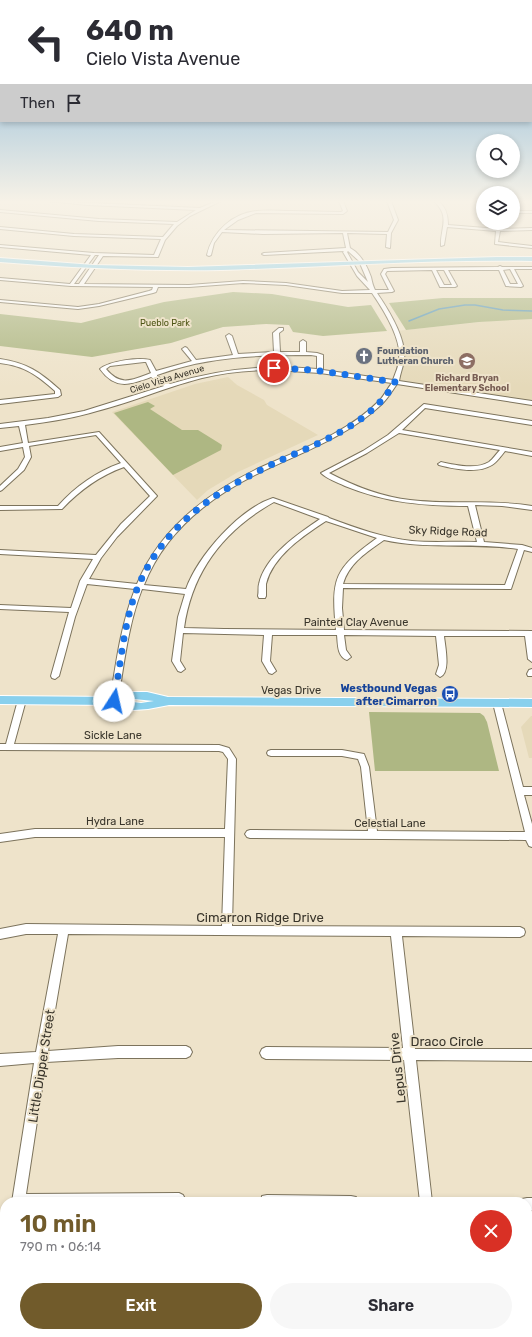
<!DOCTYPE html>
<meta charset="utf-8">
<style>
:root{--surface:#fff;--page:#f7f7f7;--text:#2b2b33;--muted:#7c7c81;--accent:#715b2b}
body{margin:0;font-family:Rubik,sans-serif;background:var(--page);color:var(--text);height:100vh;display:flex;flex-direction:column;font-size:15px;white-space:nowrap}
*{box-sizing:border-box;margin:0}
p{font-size:13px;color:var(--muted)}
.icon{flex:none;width:22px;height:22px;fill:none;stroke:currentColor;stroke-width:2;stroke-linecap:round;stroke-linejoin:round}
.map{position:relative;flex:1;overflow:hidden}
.panel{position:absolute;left:0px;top:1197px;width:532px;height:140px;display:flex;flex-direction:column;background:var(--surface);border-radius:16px 16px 0 0;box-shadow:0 2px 6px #0003}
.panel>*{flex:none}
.hud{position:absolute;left:0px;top:0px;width:532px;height:122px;box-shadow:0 2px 6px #0003;background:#fff;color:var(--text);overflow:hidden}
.tools{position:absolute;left:476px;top:134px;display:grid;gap:8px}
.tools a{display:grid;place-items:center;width:44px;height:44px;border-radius:50%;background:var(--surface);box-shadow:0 2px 6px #0003;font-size:20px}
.pin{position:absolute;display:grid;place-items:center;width:34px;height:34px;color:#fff;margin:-17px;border:2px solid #fff;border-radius:50%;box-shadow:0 1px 4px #0007}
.me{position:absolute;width:44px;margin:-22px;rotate:10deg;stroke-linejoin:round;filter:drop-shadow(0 0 3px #0008)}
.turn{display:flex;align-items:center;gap:14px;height:84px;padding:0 20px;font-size:18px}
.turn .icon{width:52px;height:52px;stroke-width:2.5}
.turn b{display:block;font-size:28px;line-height:34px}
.then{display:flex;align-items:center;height:38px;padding:0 20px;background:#0003;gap:8px;font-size:15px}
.round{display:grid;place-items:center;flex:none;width:42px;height:42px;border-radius:21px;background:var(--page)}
.summary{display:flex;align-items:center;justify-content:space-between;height:68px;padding:0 20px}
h1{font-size:24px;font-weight:600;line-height:30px;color:var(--accent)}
.button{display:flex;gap:8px;margin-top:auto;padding:8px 20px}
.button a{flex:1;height:46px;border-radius:24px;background:var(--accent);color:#fff;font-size:16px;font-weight:600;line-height:46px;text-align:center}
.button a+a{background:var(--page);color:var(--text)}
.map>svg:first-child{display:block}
.built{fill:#e5d9b9}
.green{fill:#aeb783}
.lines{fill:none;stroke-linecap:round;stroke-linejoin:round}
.stream{stroke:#5d9ab7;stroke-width:1.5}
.minor-casing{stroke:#7c735c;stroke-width:2}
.major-casing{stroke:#fff;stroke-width:2}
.minor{fill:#fff;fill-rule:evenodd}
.major{fill:#89d0ed;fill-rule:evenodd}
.route{stroke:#1a73e8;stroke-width:7;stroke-dasharray:0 12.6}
.labels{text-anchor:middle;stroke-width:4;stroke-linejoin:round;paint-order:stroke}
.far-park-label{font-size:9px;fill:#4e5515;stroke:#eee3ca}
.far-worship-label{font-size:9px;font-weight:bold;fill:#5b616d;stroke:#eee3ca;text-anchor:start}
.far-education-label{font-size:9px;font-weight:bold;fill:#785e54;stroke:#eee3ca}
.far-street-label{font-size:9px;fill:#39352b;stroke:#eee3ca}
.street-label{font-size:11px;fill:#39352b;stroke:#eee3ca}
.transit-label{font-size:11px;font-weight:bold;fill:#164399;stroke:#eee3ca;text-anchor:end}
.near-street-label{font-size:13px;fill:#39352b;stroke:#eee3ca}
</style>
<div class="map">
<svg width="532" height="1337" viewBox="0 0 532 1337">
<rect width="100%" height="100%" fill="#eee3ca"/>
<path class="built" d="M509,319H532V403L395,382L402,360L396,331Z
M228,377L237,385L264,400L267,405L318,435L238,472L208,490L197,500L112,412L195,384Z
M531,716H532V758H529L521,727Z"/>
<path class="green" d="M233,292L272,294L348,307L371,305L387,331L323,336L293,332L289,325L266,324L223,327L171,343L92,357L0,346V314L81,323L164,302Z
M443,298H532V319L479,322L406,330L389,303Z
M148,402L155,406L150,409L182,430H198L219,443L222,445L221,450L173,475L114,413Z
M369,712L480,713L484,716L487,722L499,771H375Z"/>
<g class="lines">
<path class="stream" d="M409,321L439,309L465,305H475L503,310L532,311"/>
<g class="minor-casing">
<path id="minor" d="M48,201L200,208L217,201H221L190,216L177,226L165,240L158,257L103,256L84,284L189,285L243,281L286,283L342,291L370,290L357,276L343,252L344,251L264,255L262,254L264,253L346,248L343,233L263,234L222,232L214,243L211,255L209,256L207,255C212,232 233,213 257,211C268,210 280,211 291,211C308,211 325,212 341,212L343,211L339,201H343L347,211L343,214L256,213L238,220L224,230L388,232L394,220L387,201H391L398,220L391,233L390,248L386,247L387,234L347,233L350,248C361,254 367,266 371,277C372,282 373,286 375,290H389L381,274L384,269L392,268L498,267L500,266L502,267H532V269H514L523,286L521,287L506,286L499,270H448L457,286L455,287H440L432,270L387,271L385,274L394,291L392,292L377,293C388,309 407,339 404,360C403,367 400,374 399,381L532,401V405L397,384C392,391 388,398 382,404C348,436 303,452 261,472C211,496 165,531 144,585L186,589C198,556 239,509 273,498L328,517L329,518C356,528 384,538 412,541C434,543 456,541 477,542L468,506C424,506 387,503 345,486C337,482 327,479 321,473L363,451L388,435L424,404L532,421V425L425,408L402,430L532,452V456L505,451C501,456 497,462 492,465C477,474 455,469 439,465L438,464L441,462C455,465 476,470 489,462C493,459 496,454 500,450L399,433L367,453L329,473C354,486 381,497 410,500C451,505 491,499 532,506V510L502,506L475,505L484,542L522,545L532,548V552L524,550L511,589L343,588L342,608L344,630L532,631V662L528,659L525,636H444C445,646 451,673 440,677L436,674L439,665L436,636L344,635L346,650L351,657L347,660C337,656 338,644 337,635H272L270,661L276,671L272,674L269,673L262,661L264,635L183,633L180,661L185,669L181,672L178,671L172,661L178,617L185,594L142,589C128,625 124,664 118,701L114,704L110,701C116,663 121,624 135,589L87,584L75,617L59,676L55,679L52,678L51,676L69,612L0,609V605L71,608L80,581L93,559L0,554V550L96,555L121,524L150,496L124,467C99,476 80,490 62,509L0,510V506H58C76,486 96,472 121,463L96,435L29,446L31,457L24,470L2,490L0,491V486L18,469L25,457L23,447L0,451V447L23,443L19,426L0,428V424L48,418L84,411L164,386L151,377C130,385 115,390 100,369C109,361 139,357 150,360L156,371L192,361L182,349L185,347L187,348L196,360L233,355L226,336L229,334L232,336L238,354L274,352L273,333L279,328H283V330L279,333L280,352H300V342L303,340L306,342V352L317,353L323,355V370L393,380C395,374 399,366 399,359C402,339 383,309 372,293H342L286,285L243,283L189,287H158L156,292L153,293L99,306L78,309L0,302V300L78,307L99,304L149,291L152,290L153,287L71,286L0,280V278L70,284L91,255L0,247V245L94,253L154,255L161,239L74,236L0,229V227L74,234L163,237L174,224L99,221L0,212V210L99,219L177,222L196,210L88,205ZM348,251L359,261L368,282L358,272L347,252ZM95,255H99L79,284H74ZM510,269L518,284H510L503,270ZM436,270H444L452,285H444ZM311,355L317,356V369C267,364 219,369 170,384L157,376V375L160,374C209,356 260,355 311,355ZM144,362H146L151,373C132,380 121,387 106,369L110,366ZM275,370L320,373L392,383C387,389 384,396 379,401C346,434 299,450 257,469C206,494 159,530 137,584L89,579L101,558L117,537L157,496L99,432L28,443L25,425C49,422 74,418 97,411C133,402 166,387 202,378C226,372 250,370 275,370ZM274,502L320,519C298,534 265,556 259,584C258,587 259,592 258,596L259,598H265L266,596C266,592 266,587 266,584C273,556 303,536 326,521L377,538C334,569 331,578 336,630L224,629L184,628C192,571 224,530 274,502ZM384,540C428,550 473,542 518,549L505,585L343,584C349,563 367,552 384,540Z
M434,201H438C446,207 448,215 448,225L498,229L532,228V230L500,231L498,242L532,246V248L495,244L496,231L447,227L444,245L441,246C440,228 451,217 434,201Z
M513,211H532V213H513Z
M0,359C27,363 40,372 60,390L61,395L58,397L0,404V400L55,394V391C37,375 25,366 0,363Z
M532,669V676H528L527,674L529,670Z
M22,697L26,700L14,744L219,745L229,748L236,759L232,926L520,927L524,929L525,932L524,935L520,937L402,936L415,1049H532V1061L416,1060L432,1202H420L404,1060L266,1059L262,1057L260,1053L262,1049L266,1047L403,1048L391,936L68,934L48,1051L118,1046H186L190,1048L192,1052L190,1056L186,1058H118L46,1062L26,1194L179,1193L183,1195L185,1199L184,1202H12L34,1063L0,1066V1054L36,1052L58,934H26L0,939V929L26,924L222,926L225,837H35L0,842V834L35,829H225L228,759L223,752L219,751L0,750V744H6L18,700Z
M497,700L501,703L523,787H532V795H524L532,824V847L529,846L526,840L250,838L247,837L245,834L247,831L250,830L368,831L361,767L358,759L342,756H271L268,755L267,753L268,751L271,750H342L364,754L369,767L377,831L525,832L493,703Z
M267,1195L351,1196L356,1197L357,1202H261L262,1196Z
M527,1198H532V1210H527V1202H521L522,1199Z
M5,1277V1313L1,1315L0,1280Z
M527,1301H532V1315H527Z
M139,1332H153L152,1337H138Z
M268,1332H282V1337H268Z
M374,1332H388V1337H374Z
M505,1332H519L520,1337H506Z"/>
</g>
<g class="major-casing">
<path id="major" d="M497,257H532V261C428,259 324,267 221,270C147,271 73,268 0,262V258L94,265L188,267Z
M134,692H147L168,697L532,699V707L169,705L148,709L134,710L113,705L0,704V696L113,697ZM134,699L154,701L141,703L124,701Z"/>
</g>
<use href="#minor" class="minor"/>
<use href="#major" class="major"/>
</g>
<linearGradient id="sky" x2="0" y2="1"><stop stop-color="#70aad4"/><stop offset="0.52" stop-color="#f7f2e7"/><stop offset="1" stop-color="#f7f2e7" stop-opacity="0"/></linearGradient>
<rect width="532" height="388" fill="url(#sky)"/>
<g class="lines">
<path class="route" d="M114,701C120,668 123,632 133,600C160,520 227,484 299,452C335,436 374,418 395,382L314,370L274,368"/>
</g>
<defs>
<g id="church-disc" transform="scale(0.9)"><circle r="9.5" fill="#6b7280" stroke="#eee3ca"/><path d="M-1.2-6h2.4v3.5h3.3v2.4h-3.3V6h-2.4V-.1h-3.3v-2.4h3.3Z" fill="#fff"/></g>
<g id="school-disc" transform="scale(0.9)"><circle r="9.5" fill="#8d6e63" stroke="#eee3ca"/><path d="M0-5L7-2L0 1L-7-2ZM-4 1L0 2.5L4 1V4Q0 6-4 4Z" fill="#fff"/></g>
<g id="bus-disc" transform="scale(0.9)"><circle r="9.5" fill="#1a4fb4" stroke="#eee3ca"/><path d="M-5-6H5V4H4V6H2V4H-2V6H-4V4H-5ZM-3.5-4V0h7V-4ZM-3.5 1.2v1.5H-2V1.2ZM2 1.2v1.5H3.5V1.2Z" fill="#fff"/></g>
</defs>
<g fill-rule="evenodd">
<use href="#church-disc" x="364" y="356"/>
<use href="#school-disc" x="467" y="361"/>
<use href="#bus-disc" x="450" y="694"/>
</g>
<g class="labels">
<g class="far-park-label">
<text x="165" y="326">Pueblo Park</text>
</g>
<g class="far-worship-label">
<text x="377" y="354">Foundation<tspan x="377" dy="10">Lutheran Church</tspan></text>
</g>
<g class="far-education-label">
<text x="467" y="381">Richard Bryan<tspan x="467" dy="10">Elementary School</tspan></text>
</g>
<g class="far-street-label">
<text transform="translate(167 379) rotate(-17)" y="3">Cielo Vista Avenue</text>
</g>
<g class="street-label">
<text transform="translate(448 531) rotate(2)" y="4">Sky Ridge Road</text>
<text x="356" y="626">Painted Clay Avenue</text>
<text x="291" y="694">Vegas Drive</text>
<text x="113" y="739">Sickle Lane</text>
<text x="115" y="825">Hydra Lane</text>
<text x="390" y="827">Celestial Lane</text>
</g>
<g class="transit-label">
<text x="437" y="692">Westbound Vegas<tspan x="437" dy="13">after Cimarron</tspan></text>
</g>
<g class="near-street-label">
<text x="260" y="922">Cimarron Ridge Drive</text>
<text x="447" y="1046">Draco Circle</text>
<text transform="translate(41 1066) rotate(-81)" y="5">Little Dipper Street</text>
<text transform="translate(397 1068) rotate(-96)" y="5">Lepus Drive</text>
</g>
</g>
</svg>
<div class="tools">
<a><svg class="icon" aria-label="search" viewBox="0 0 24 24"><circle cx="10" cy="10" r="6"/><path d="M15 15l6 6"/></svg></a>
<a><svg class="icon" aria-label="layers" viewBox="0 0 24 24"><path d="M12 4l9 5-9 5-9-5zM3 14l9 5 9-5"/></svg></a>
</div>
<div class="pin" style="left:274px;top:368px;background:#d93025"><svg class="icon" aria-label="arrive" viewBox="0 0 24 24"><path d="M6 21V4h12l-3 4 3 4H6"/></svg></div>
<svg class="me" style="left:114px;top:701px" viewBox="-20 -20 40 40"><circle r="19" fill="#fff"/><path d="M0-13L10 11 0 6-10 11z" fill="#1a73e8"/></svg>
<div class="hud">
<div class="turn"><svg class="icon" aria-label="left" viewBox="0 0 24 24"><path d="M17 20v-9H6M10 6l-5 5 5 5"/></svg><div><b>640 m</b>Cielo Vista Avenue</div></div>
<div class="then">Then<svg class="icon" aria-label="arrive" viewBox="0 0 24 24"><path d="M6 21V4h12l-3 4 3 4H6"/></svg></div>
</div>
<section class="panel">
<div class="summary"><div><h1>10 min</h1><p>790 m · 06:14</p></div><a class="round" style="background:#d93025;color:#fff"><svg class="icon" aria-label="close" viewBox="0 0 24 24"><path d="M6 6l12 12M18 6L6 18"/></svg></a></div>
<div class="button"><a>Exit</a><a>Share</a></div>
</section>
</div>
